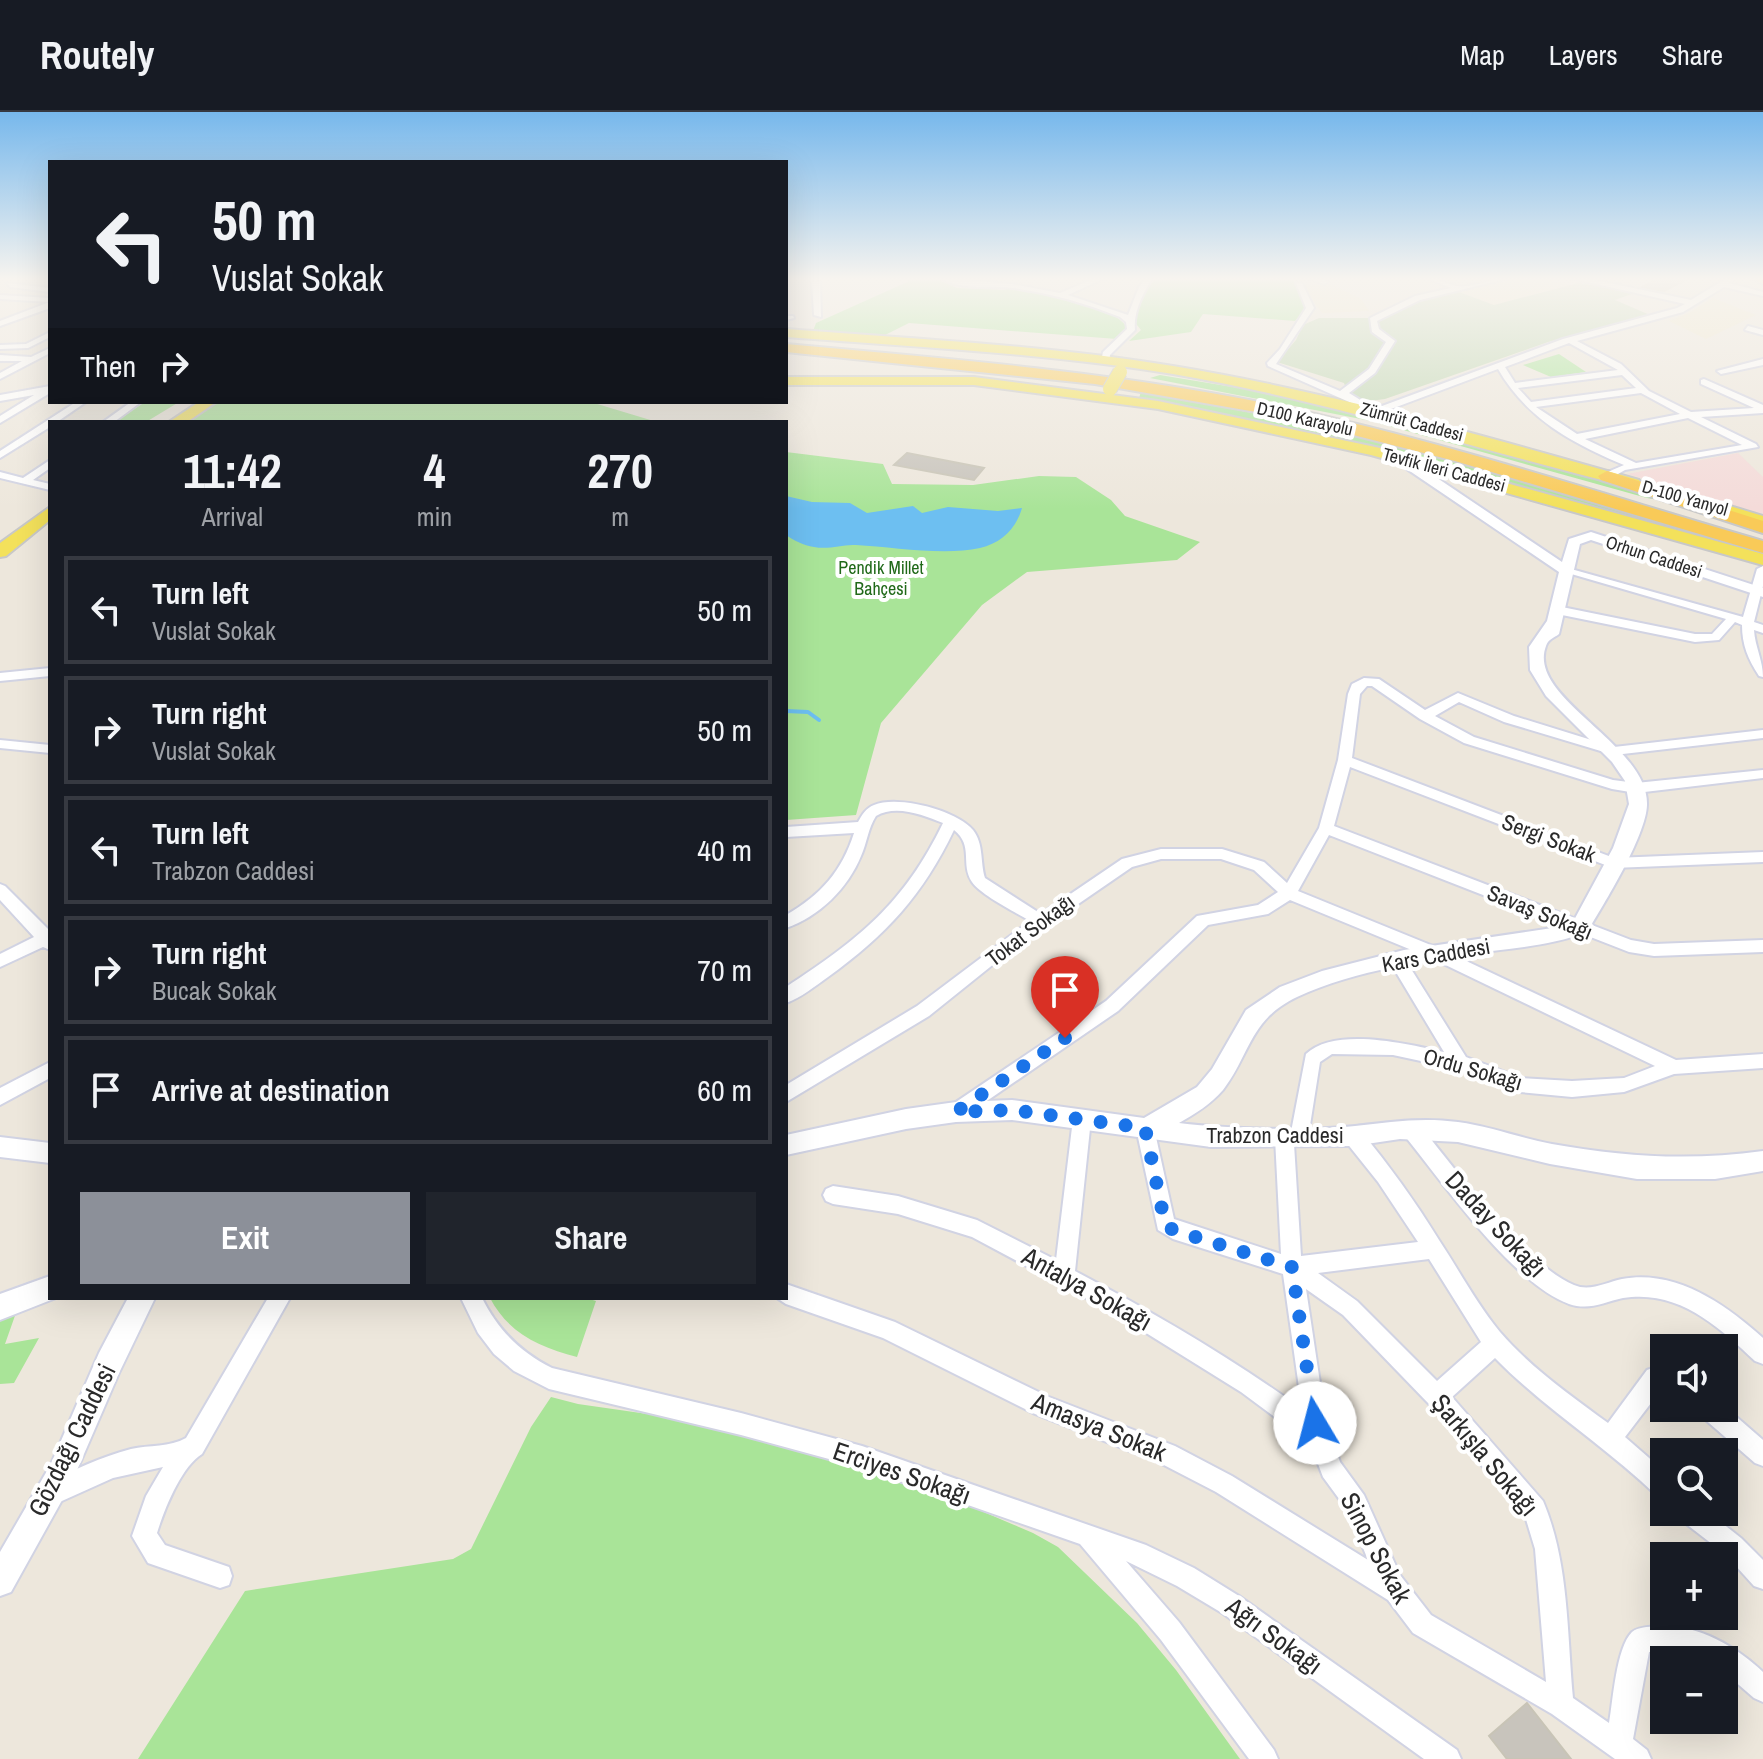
<!DOCTYPE html>
<meta charset="utf-8">
<style>
:root{--surface:#171b24;--page:#20242c;--text:#f1f3f6;--muted:#9ea1a6;--line:#363941;--accent:#8c9099}
body{margin:0;font-family:"Archivo Narrow",sans-serif;background:var(--page);color:var(--text);height:100vh;display:flex;flex-direction:column;font-size:30px;white-space:nowrap}
*{box-sizing:border-box;margin:0}
p{font-size:26px;color:var(--muted)}
.icon{flex:none;width:44px;height:44px;fill:none;stroke:currentColor;stroke-width:2;stroke-linecap:round;stroke-linejoin:round}
.map{position:relative;flex:1;overflow:hidden}
.sheet{position:absolute;left:48px;top:308px;width:740px;height:880px;display:flex;flex-direction:column;background:var(--surface);border-radius:0px;box-shadow:0 8px 32px #0002}
.sheet>*{flex:none}
.guide{position:absolute;left:48px;top:48px;width:740px;height:244px;border-radius:0px;box-shadow:0 8px 32px #0002;background:#171b24;color:var(--text);overflow:hidden}
.controls{position:absolute;left:1650px;top:1222px;display:grid;gap:16px}
.controls a{display:grid;place-items:center;width:88px;height:88px;border-radius:0px;background:var(--surface);box-shadow:0 8px 32px #0002;font-size:40px}
.pin{position:absolute;display:grid;place-items:center;width:68px;height:68px;color:#fff;margin:-82px -34px;border-radius:50% 50% 50% 0;rotate:-45deg;box-shadow:0 0 8px #0007}
.pin .icon{rotate:45deg}
.me{position:absolute;width:88px;margin:-44px;rotate:352deg;stroke-linejoin:round;filter:drop-shadow(0 0 6px #0008)}
.turn{display:flex;align-items:center;gap:28px;height:168px;padding:0 32px;font-size:36px}
.turn .icon{width:104px;height:104px;stroke-width:2.5}
.turn b{display:block;font-size:56px;line-height:68px}
.then{display:flex;align-items:center;height:76px;padding:0 32px;background:#0003;gap:16px;font-size:30px}
.eta{display:flex;justify-content:space-evenly;align-items:center;height:136px;text-align:center}
.eta b{font-size:48px;font-weight:700;line-height:56px}
.cta{display:flex;gap:16px;margin-top:auto;padding:16px 32px}
.cta a{flex:1;height:92px;border-radius:0px;background:var(--accent);color:#fff;font-size:32px;font-weight:700;line-height:92px;text-align:center}
.cta a+a{background:var(--page);color:var(--text)}
ul{padding:0;list-style:none}
li{display:flex;align-items:center;gap:24px;height:108px;margin:0 16px 12px;padding:0 16px;border:4px solid var(--line);border-radius:0px}
li div{flex:1}
li b{display:block;font-size:30px}
li em{font-style:normal}
header{display:flex;align-items:center;gap:48px;box-sizing:border-box;height:112px;padding:0 40px;background:var(--surface);border-bottom:2px solid var(--line)}
header strong{font-size:38px}
nav{display:flex;gap:44px;margin-inline-start:auto;font-size:28px}
.map>svg:first-child{display:block}
.education{fill:#efe7cb}
.medical{fill:#f4dbd9}
.green{fill:#a9e498}
.cemetery{fill:#c0d7b3}
.water{fill:#6dbff1}
.lines{fill:none;stroke-linecap:round;stroke-linejoin:round}
.stream{stroke:#6dbff1;stroke-width:4}
.building{fill:#c8c4bc;stroke:#c8c4b6;stroke-width:2}
.minor-casing{stroke:#d1d3e3;stroke-width:4}
.tertiary-casing{stroke:#d1d3e3;stroke-width:4}
.primary-casing{stroke:#c8c8c8;stroke-width:4}
.trunk-casing{stroke:#c8c8c8;stroke-width:4}
.minor{fill:#fff;fill-rule:evenodd}
.tertiary{fill:#fff;fill-rule:evenodd}
.primary{fill:#f3e15b;fill-rule:evenodd}
.trunk{fill:#f9ca58;fill-rule:evenodd}
.primary-bridge-casing{stroke:#c8c8c8;stroke-width:16;stroke-linecap:butt}
.primary-bridge{stroke:#f3e15b;stroke-width:14}
.route{stroke:#1a73e8;stroke-width:14;stroke-dasharray:0 25.2}
.labels{text-anchor:middle;stroke-width:8;stroke-linejoin:round;paint-order:stroke}
.far-street-label{font-size:18px;fill:#2a2a2a;stroke:#fff}
.far-park-label{font-size:18px;fill:#206919;stroke:#fff}
.street-label{font-size:22px;fill:#2a2a2a;stroke:#fff}
.near-street-label{font-size:26px;fill:#2a2a2a;stroke:#fff}
</style>
<header>
<strong>Routely</strong>
<nav><a>Map</a><a>Layers</a><a>Share</a></nav>
</header>
<div class="map">
<svg width="1763" height="1647" viewBox="0 0 1763 1647">
<rect width="100%" height="100%" fill="#ede7dc"/>
<path class="education" d="M1512,166H1542L1569,173L1494,193L1459,180Z
M1331,172L1361,187L1369,199L1322,201L1302,173Z
M1713,186L1756,203L1706,227L1669,209L1689,201Z"/>
<path class="medical" d="M1738,341L1763,365V402L1627,362Z"/>
<path class="green" d="M916,166H935L957,176L1005,178L1008,175C1041,181 1108,188 1128,216L1117,227L909,211L883,224L813,219L816,211Z
M1154,166H1283L1296,170L1306,196L1295,209L1203,202L1191,220L1129,229L1141,218L1133,208L1142,183Z
M1559,242L1586,260L1551,265L1523,253Z
M1160,263L1245,277L1454,325L1680,391L1647,386L1371,309L1150,266Z
M1141,280L1299,310L1391,331L1763,440V444L1335,326L1152,290L1139,286Z
M145,290H179L146,310H115Z
M217,290H566L594,291L657,310H186Z
M786,340L883,352L892,372L973,373L1039,364L1076,365L1111,388L1125,404L1200,430L1177,448L1027,460L982,493L881,611L856,703L786,708Z
M490,1186H586L596,1189L577,1245C540,1235 509,1222 490,1186Z
M17,1198L5,1232L39,1226L14,1271L0,1272V1204Z
M551,1285L578,1292L752,1317L911,1369L1033,1421L1058,1435L1137,1511L1176,1558L1240,1647H138L245,1479L453,1447L471,1437L531,1315Z"/>
<path class="cemetery" d="M1578,171L1637,180L1615,188L1650,203L1548,230L1385,287L1362,290L1349,284L1344,271L1277,250L1296,228L1303,213L1319,206H1379L1427,184L1459,180L1494,193Z"/>
<path class="water" d="M786,384L812,390L850,391L867,401L913,394L922,401L948,395L998,399L1022,396C1016,417 1001,431 980,436C944,444 893,435 856,433C842,432 830,438 814,435C803,433 795,429 786,423Z"/>
<g class="lines">
<path class="stream" d="M786,599L808,600L819,608"/>
</g>
<path class="building" d="M1659,166H1689L1664,179L1642,175Z
M907,341L984,356L974,368L894,353Z
M1527,1591L1571,1647H1507L1489,1624Z"/>
<g class="lines">
<g class="minor-casing">
<path id="minor" d="M807,166L820,169L821,205L814,203L812,170Z
M940,166L1012,172L1060,181L1095,166H1105L1068,183L1128,203L1139,175L1146,166H1153C1143,180 1133,201 1135,218L1110,243L1109,249L1105,252L1101,249L1103,240L1127,217L1126,210L1120,205C1085,191 1050,181 1013,176C988,173 962,179 940,166Z
M1308,166H1320L1328,170L1324,172Z
M1426,166C1438,166 1446,172 1457,174C1473,176 1493,166 1509,166L1420,188L1377,209L1379,217L1395,229L1375,261L1349,281L1362,289L1382,294L1563,227L1677,196L1685,192L1569,166H1585L1691,188L1727,166H1736L1729,171L1763,180V184L1724,175L1683,200L1577,229L1621,252L1649,279L1691,300L1754,296L1701,272V268L1704,267L1763,293V301L1701,305L1756,332L1758,335L1625,358L1611,366H1603V362L1624,353C1572,331 1527,307 1498,257L1375,303L1370,300L1374,297L1356,293L1268,254L1267,251L1280,237L1306,196L1296,171H1302L1314,196L1276,252L1340,279L1369,257L1386,230L1372,220L1370,206L1415,184L1451,176ZM1569,231L1618,258L1515,271L1505,255ZM1622,263L1636,276L1531,290L1518,276ZM1641,281L1680,302L1577,322L1536,295ZM1688,306L1742,333L1636,351L1585,327Z
M7,171L50,176V180L10,175Z
M0,183L50,186V190L0,187Z
M47,191H50V196L0,214V209Z
M786,204H793L794,206L786,208Z
M1748,214L1763,218V223L1745,218Z
M50,220V225L28,236L0,237V233L26,232Z
M50,236V241L0,267V261L22,249H0V243L31,245Z
M1763,247V253L1721,262L1717,259Z
M50,274V281L0,311V304L34,283L0,289V283Z
M76,290H86L57,310H50V315L0,346V339Z
M131,290H141L114,310H103Z
M50,348V356L33,368L50,372V378L0,366V360L23,366Z
M1763,454V474L1754,510L1763,513V521L1754,518C1755,535 1763,548 1763,565L1759,564C1748,547 1742,533 1742,513L1735,510L1719,528L1695,530L1557,502L1551,498L1557,494L1695,522H1712L1726,507L1561,459L1571,457L1743,505L1757,457Z
M50,556V564L0,569V561Z
M1364,566L1379,567L1425,598L1458,581L1514,604L1614,635L1763,618V626L1614,643L1504,610L1459,590L1435,604L1474,625L1613,668L1636,671L1763,658V666L1636,681L1612,677L1464,631L1420,607L1372,574H1367L1360,582L1352,646L1614,746L1763,740V750L1613,756L1350,655L1334,714L1631,828L1654,832L1763,828V840L1654,844L1629,840L1329,723L1298,779L1443,838L1676,948L1763,942V956L1674,962L1624,980L1572,985L1520,980L1458,957L1393,943L1332,942L1320,950L1308,1026L1306,1032L1299,1034L1294,1032L1301,1144L1418,1130L1378,1070L1346,1030L1344,1024L1346,1018L1353,1016L1360,1018C1389,1053 1415,1089 1439,1128C1459,1158 1476,1191 1500,1220C1531,1256 1570,1283 1608,1311L1647,1258L1664,1252V1274L1625,1325L1664,1359V1387L1656,1383C1605,1334 1545,1297 1495,1246L1452,1285L1543,1389C1569,1450 1567,1521 1573,1586L1609,1611C1613,1589 1616,1536 1632,1520C1638,1515 1648,1515 1656,1514C1697,1512 1734,1533 1763,1560V1590L1754,1586L1724,1560V1548C1698,1548 1675,1538 1649,1540L1633,1627L1647,1638L1651,1647H1615L1552,1602L1413,1521L1388,1488L1216,1380L1160,1351L1035,1302L883,1226L786,1192L777,1186H786V1172L895,1210L1049,1285L1175,1334L1232,1364L1368,1448L1348,1399L1323,1365L1310,1331L1241,1280L1114,1201L972,1125L898,1102L833,1092L826,1089L823,1083L826,1077L833,1074L898,1084L977,1108L1056,1148L1073,1007L1075,1001L1082,999L1089,1001L1091,1007L1075,1159C1153,1200 1230,1245 1302,1297L1283,1162L1173,1127L1158,1118L1136,1016L1138,1010L1145,1008L1152,1010L1154,1016L1174,1107L1281,1142L1275,1026L1277,1020L1284,1018L1291,1020L1306,942C1335,914 1408,932 1444,940L1391,852L1389,848L1391,844H1403L1466,945L1521,966L1572,969L1624,966L1655,954L1431,846L1290,788L1268,802L1208,813L1118,899L962,1006L956,1008L950,1006L947,1000L950,994L1106,889L1197,804L1258,793L1278,780L1254,758L1221,747H1161L1132,755L1010,839L929,904L786,990V973L917,894L1030,809C1015,800 981,783 972,770C960,752 974,734 954,718C923,783 886,823 828,865C815,874 801,886 786,891V875C859,827 904,792 943,711C923,703 896,692 876,704C868,716 867,731 861,744C848,776 819,805 786,816V803C821,783 842,759 854,721L786,725V715L858,710C862,703 866,696 874,693C898,683 956,698 973,718C984,732 980,750 985,766L1041,802L1122,747L1161,737H1222L1264,750L1287,771L1319,716L1338,648L1348,582L1352,572ZM1429,1147L1481,1230L1437,1269L1357,1189L1318,1161ZM1306,1177L1343,1203L1429,1292L1525,1404L1535,1437L1546,1570L1431,1503L1400,1463L1364,1383L1340,1350L1326,1311Z
M0,628L50,633V641L0,636Z
M0,772L5,774L50,819V838L43,835L0,855V842L34,825L0,788Z
M50,950V966L0,993V976Z
M1411,1009L1418,1011C1453,1054 1525,1153 1574,1173C1590,1180 1607,1170 1622,1167C1676,1157 1725,1192 1763,1226V1252L1755,1249C1718,1214 1678,1177 1623,1186C1604,1190 1589,1199 1569,1192C1511,1170 1444,1072 1404,1023L1402,1017L1404,1011Z
M268,1186H290L202,1342C181,1355 164,1398 157,1421L165,1433L229,1455L232,1464L229,1473L220,1476L148,1451L132,1424L146,1384L163,1355L113,1366L53,1393L45,1389L41,1381L45,1373C72,1358 101,1345 131,1337C149,1333 170,1335 186,1326Z
M461,1186H482C498,1218 520,1240 552,1256L741,1301L862,1334L1146,1433L1194,1456L1239,1484L1457,1638L1461,1647H1424L1222,1501L1177,1474L1126,1449L1179,1510L1274,1638L1278,1647H1249L1161,1528L1080,1432L862,1356L741,1323L549,1277L514,1259L494,1242L478,1221Z
M1724,1294L1763,1328V1354L1755,1351L1701,1304L1698,1296Z
M1677,1400H1708L1741,1426L1763,1448V1477L1754,1474L1725,1442L1681,1408Z"/>
</g>
<g class="tertiary-casing">
<path id="tertiary" d="M1395,343H1403L1562,450L1569,427L1591,420L1763,476V485L1591,428L1580,432L1559,522C1554,526 1548,527 1546,534C1526,586 1649,632 1647,693C1646,724 1604,792 1587,820C1556,832 1524,835 1492,839C1427,849 1357,857 1297,885C1249,908 1251,941 1223,978C1211,992 1195,1002 1179,1011C1230,1017 1304,1019 1355,1014C1390,1010 1422,1005 1458,1010C1489,1014 1520,1026 1552,1032C1624,1045 1691,1049 1763,1039V1059L1715,1067H1637L1550,1052L1458,1030L1400,1027L1353,1034L1211,1035L1012,1008L956,1010L906,1017L786,1043V1023L906,997L956,990L1012,988L1144,1006L1197,975L1212,957L1246,898L1280,875L1322,859L1404,838L1559,815L1573,810L1613,736L1629,692L1625,669L1612,650L1546,584L1530,558L1529,535L1547,509L1559,460L1395,349Z
M0,1025L50,1031V1051L0,1045Z
M50,1164V1186H56L0,1208V1182Z
M128,1186H155L119,1261L71,1372L11,1480L0,1484V1440L51,1352L99,1241Z"/>
</g>
<g class="primary-casing">
<path id="primary" d="M1752,166H1763V172Z
M786,217C915,227 1045,233 1173,254C1331,280 1485,324 1639,368L1641,371L1633,376C1479,338 1330,289 1173,262C1045,241 915,235 786,225Z
M786,265H974L1158,289L1380,336L1763,442V453L1371,343L1158,297L974,273H786Z
M199,290H216L187,310H169Z
M1720,391L1763,404V414L1714,400L1712,396Z
M50,395V408L6,444L0,445V431Z"/>
</g>
<g class="trunk-casing">
<path id="trunk" d="M786,232C951,247 1117,260 1279,294C1443,329 1602,382 1763,429V441L1455,349L1279,304L1095,272L786,240Z
M1607,359L1763,409V421L1601,368L1598,364Z"/>
</g>
<use href="#minor" class="minor"/>
<use href="#tertiary" class="tertiary"/>
<use href="#primary" class="primary"/>
<use href="#trunk" class="trunk"/>
<g class="primary-bridge-casing">
<path id="primary-bridge" d="M1110,277L1120,260"/>
</g>
<use href="#primary-bridge" class="primary-bridge"/>
</g>
<linearGradient id="sky" x2="0" y2="1"><stop stop-color="#77b8ec"/><stop offset="0.42" stop-color="#f7f4ef"/><stop offset="1" stop-color="#f7f4ef" stop-opacity="0"/></linearGradient>
<rect width="1763" height="397" fill="url(#sky)"/>
<g class="lines">
<path class="route" d="M1065,926L956,1000L1012,998L1145,1016L1165,1112L1173,1118L1292,1155L1315,1311"/>
</g>
<g class="labels">
<g class="far-street-label">
<text transform="translate(1305 307) rotate(13)" y="6">D100 Karayolu</text>
<text transform="translate(1412 310) rotate(15)" y="6">Zümrüt Caddesi</text>
<text transform="translate(1444 358) rotate(15)" y="6">Tevfik İleri Caddesi</text>
<text transform="translate(1685 386) rotate(16)" y="6">D-100 Yanyol</text>
<text transform="translate(1654 445) rotate(18)" y="6">Orhun Caddesi</text>
</g>
<g class="far-park-label">
<text x="881" y="462">Pendik Millet<tspan x="881" dy="21">Bahçesi</tspan></text>
</g>
<g class="street-label">
<text transform="translate(1549 726) rotate(21)" y="8">Sergi Sokak</text>
<text transform="translate(1540 800) rotate(22)" y="8">Savaş Sokağı</text>
<text transform="translate(1030 818) rotate(-37)" y="8">Tokat Sokağı</text>
<text transform="translate(1436 843) rotate(-10)" y="8">Kars Caddesi</text>
<text transform="translate(1473 957) rotate(16)" y="8">Ordu Sokağı</text>
<text x="1275" y="1031">Trabzon Caddesi</text>
</g>
<g class="near-street-label">
<text transform="translate(1496 1112) rotate(47)" y="9">Daday Sokağı</text>
<text transform="translate(1087 1177) rotate(29)" y="9">Antalya Sokağı</text>
<text transform="translate(1099 1315) rotate(22)" y="9">Amasya Sokak</text>
<text transform="translate(72 1328) rotate(-64)" y="9">Gözdağı Caddesi</text>
<text transform="translate(1485 1343) rotate(50)" y="9">Şarkışla Sokağı</text>
<text transform="translate(902 1361) rotate(19)" y="9">Erciyes Sokağı</text>
<text transform="translate(1376 1436) rotate(62)" y="9">Sinop Sokak</text>
<text transform="translate(1274 1524) rotate(36)" y="9">Ağrı Sokağı</text>
</g>
</g>
</svg>
<div class="controls">
<a><svg class="icon" aria-label="sound" viewBox="0 0 24 24"><path d="M4 9h4l5-4v14l-5-4H4zM17 9q2 3 0 6"/></svg></a>
<a><svg class="icon" aria-label="search" viewBox="0 0 24 24"><circle cx="10" cy="10" r="6"/><path d="M15 15l6 6"/></svg></a>
<a>+</a>
<a>−</a>
</div>
<div class="pin" style="left:1065px;top:926px;background:#d93025"><svg class="icon" aria-label="arrive" viewBox="0 0 24 24"><path d="M6 21V4h12l-3 4 3 4H6"/></svg></div>
<svg class="me" style="left:1315px;top:1311px" viewBox="-20 -20 40 40"><circle r="19" fill="#fff"/><path d="M0-13L10 11 0 6-10 11z" fill="#1a73e8"/></svg>
<div class="guide">
<div class="turn"><svg class="icon" aria-label="left" viewBox="0 0 24 24"><path d="M17 20v-9H6M10 6l-5 5 5 5"/></svg><div><b>50 m</b>Vuslat Sokak</div></div>
<div class="then">Then<svg class="icon" aria-label="right" viewBox="0 0 24 24"><path d="M7 20v-9h11M14 6l5 5-5 5"/></svg></div>
</div>
<section class="sheet">
<div class="eta">
<div><b>11:42</b><p>Arrival</p></div>
<div><b>4</b><p>min</p></div>
<div><b>270</b><p>m</p></div>
</div>
<ul>
<li><svg class="icon" aria-label="left" viewBox="0 0 24 24"><path d="M17 20v-9H6M10 6l-5 5 5 5"/></svg><div><b>Turn left</b><p>Vuslat Sokak</p></div><em>50 m</em></li>
<li><svg class="icon" aria-label="right" viewBox="0 0 24 24"><path d="M7 20v-9h11M14 6l5 5-5 5"/></svg><div><b>Turn right</b><p>Vuslat Sokak</p></div><em>50 m</em></li>
<li><svg class="icon" aria-label="left" viewBox="0 0 24 24"><path d="M17 20v-9H6M10 6l-5 5 5 5"/></svg><div><b>Turn left</b><p>Trabzon Caddesi</p></div><em>40 m</em></li>
<li><svg class="icon" aria-label="right" viewBox="0 0 24 24"><path d="M7 20v-9h11M14 6l5 5-5 5"/></svg><div><b>Turn right</b><p>Bucak Sokak</p></div><em>70 m</em></li>
<li><svg class="icon" aria-label="arrive" viewBox="0 0 24 24"><path d="M6 21V4h12l-3 4 3 4H6"/></svg><div><b>Arrive at destination</b></div><em>60 m</em></li>
</ul>
<div class="cta"><a>Exit</a><a>Share</a></div>
</section>
</div>
